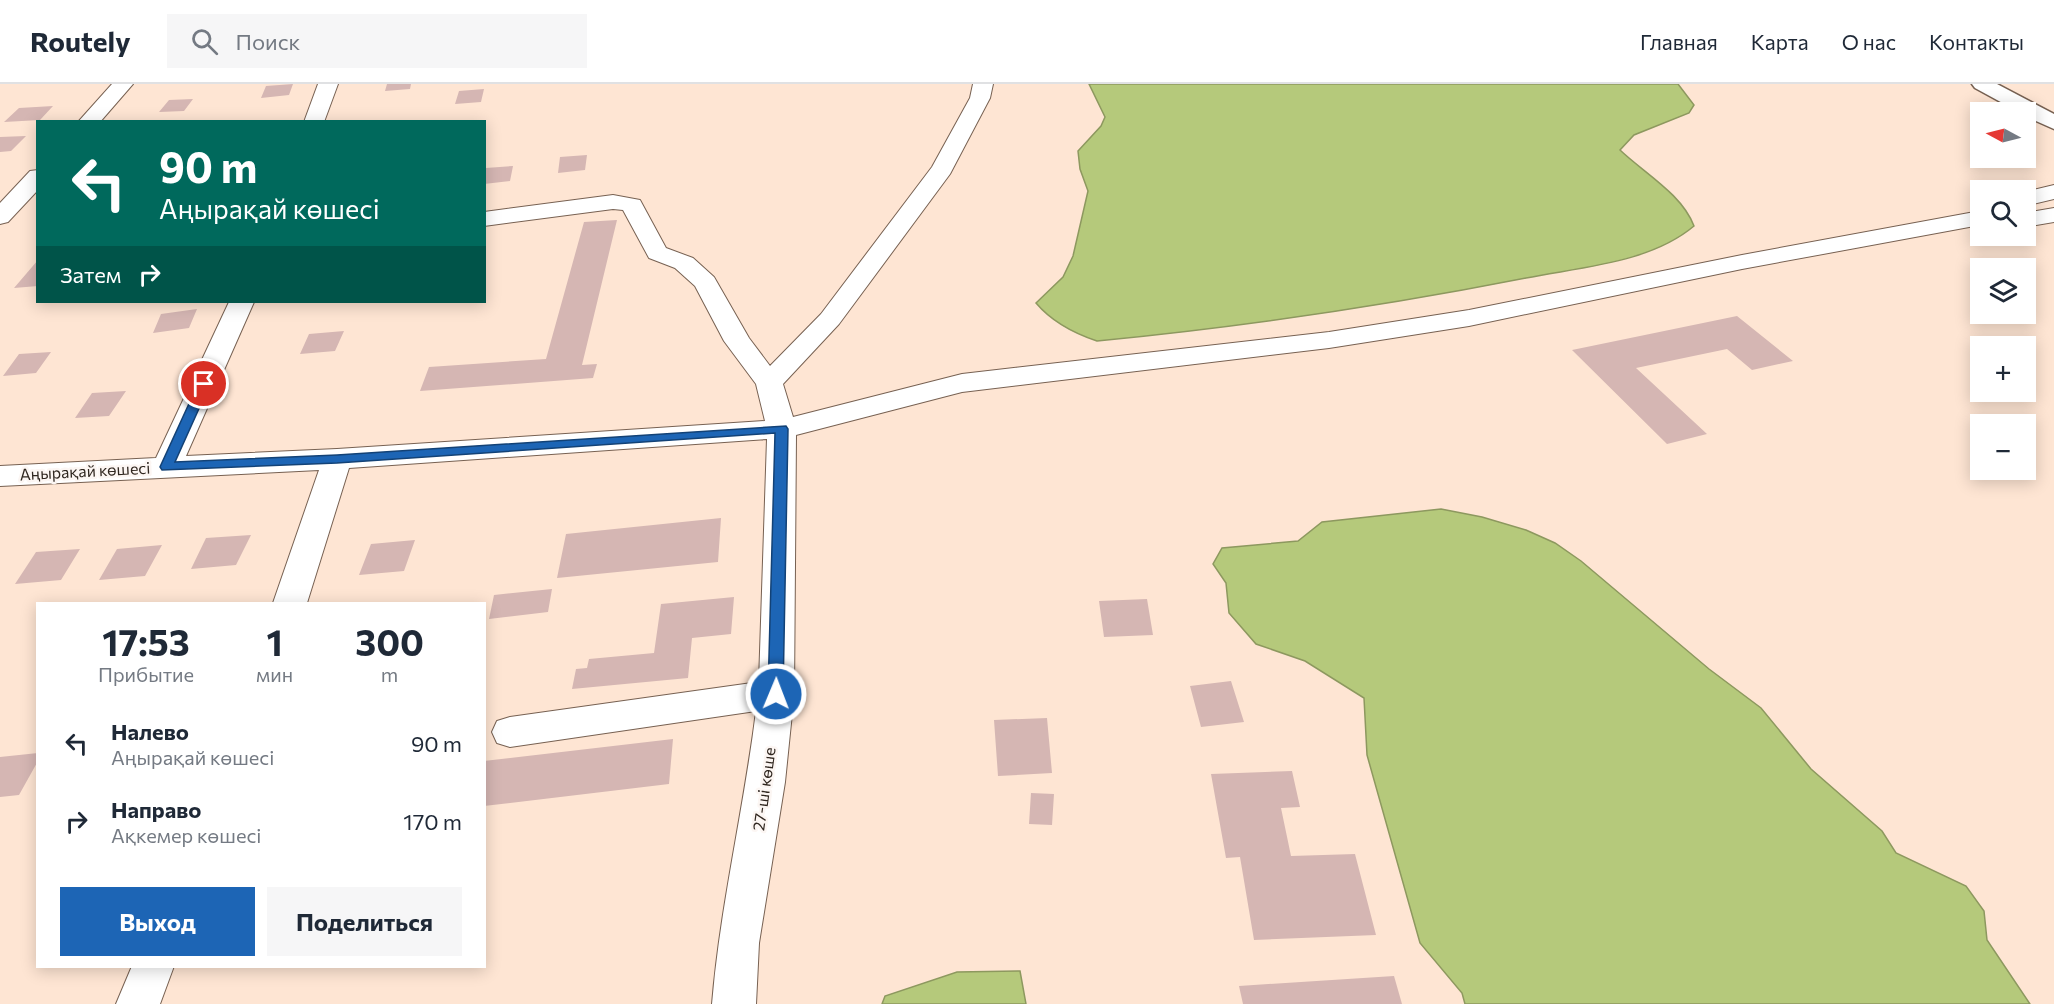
<!DOCTYPE html>
<html lang="ru">
<meta charset="utf-8">
<style>
:root{--surface:#fff;--page:#f6f6f7;--text:#1f2937;--muted:#747a83;--line:#e0e1e3;--accent:#1d65b5}
body{margin:0;font-family:Commissioner,sans-serif;background:var(--page);color:var(--text);height:100vh;display:flex;flex-direction:column;font-size:22px;white-space:nowrap}
*{box-sizing:border-box;margin:0}
p{font-size:20px;color:var(--muted)}
.icon{flex:none;width:33px;height:33px;fill:none;stroke:currentColor;stroke-width:2;stroke-linecap:round;stroke-linejoin:round}
.map{position:relative;flex:1;overflow:hidden}
.details{position:absolute;left:36px;top:518px;width:450px;height:366px;display:flex;flex-direction:column;background:var(--surface);border-radius:0px;box-shadow:0 3px 15px #0003}
.details>*{flex:none}
.banner{position:absolute;left:36px;top:36px;width:450px;height:183px;border-radius:0px;box-shadow:0 3px 15px #0003;background:#00695c;color:#fff;overflow:hidden}
.needle{width:39px;rotate:277deg}
.fabs{position:absolute;left:1970px;top:18px;display:grid;gap:12px}
.fabs a{display:grid;place-items:center;width:66px;height:66px;border-radius:0px;background:var(--surface);box-shadow:0 3px 15px #0003;font-size:30px}
.pin{position:absolute;display:grid;place-items:center;width:51px;height:51px;color:#fff;margin:-26px;border:3px solid #fff;border-radius:50%;box-shadow:0 2px 6px #0007}
.me{position:absolute;width:66px;margin:-33px;rotate:1deg;stroke-linejoin:round;filter:drop-shadow(0 0 4px #0008)}
.turn{display:flex;align-items:center;gap:21px;height:126px;padding:0 24px;font-size:27px}
.turn .icon{width:78px;height:78px;stroke-width:2.5}
.turn b{display:block;font-size:42px;line-height:51px}
.then{display:flex;align-items:center;height:57px;padding:0 24px;background:#0003;gap:12px;font-size:22px}
.eta{display:flex;justify-content:space-evenly;align-items:center;height:102px;text-align:center}
.eta b{font-size:36px;font-weight:700;line-height:42px}
.action{display:flex;gap:12px;margin-top:auto;padding:12px 24px}
.action a{flex:1;height:69px;border-radius:0px;background:var(--accent);color:#fff;font-size:24px;font-weight:700;line-height:69px;text-align:center}
.action a+a{background:var(--page);color:var(--text)}
ul{padding:0;list-style:none}
li{display:flex;align-items:center;gap:18px;height:78px;padding:0 24px}
li div{flex:1}
li b{display:block;font-size:22px}
li em{font-style:normal}
header{display:flex;align-items:center;gap:36px;box-sizing:border-box;height:84px;padding:0 30px;background:var(--surface);border-bottom:2px solid var(--line)}
header strong{font-size:28px}
nav{display:flex;gap:33px;margin-inline-start:auto;font-size:21px}
.search{width:420px;height:54px;background:var(--page);display:flex;align-items:center;gap:15px;box-sizing:border-box;padding:0 21px;border-radius:0px;color:var(--muted);font-size:22px}
.map>svg:first-child{display:block}
.water{fill:#b5c97b;stroke:#8d985f;stroke-width:1.5}
.building{fill:#d5b6b3}
.lines{fill:none;stroke-linecap:round;stroke-linejoin:round}
.minor-casing{stroke:#776152;stroke-width:2}
.major-casing{stroke:#776152;stroke-width:3}
.minor{fill:#fff;fill-rule:evenodd}
.major{fill:#fff;fill-rule:evenodd}
.route{fill:#1d65b5;stroke:#134276;stroke-width:1.5}
.labels{text-anchor:middle;stroke-width:5;stroke-linejoin:round;paint-order:stroke}
.street-label{font-size:16px;fill:#2f261f;stroke:#fcf6f3}
</style>
<header>
<strong>Routely</strong>
<div class="search"><svg class="icon" aria-label="search" viewBox="0 0 24 24"><circle cx="10" cy="10" r="6"/><path d="M15 15l6 6"/></svg>Поиск</div>
<nav><a>Главная</a><a>Карта</a><a>О нас</a><a>Контакты</a></nav>
</header>
<div class="map">
<svg width="2054" height="920" viewBox="0 0 2054 920">
<rect width="100%" height="100%" fill="#fee5d3"/>
<path class="water" d="M1089,0H1678L1694,21L1689,29L1634,51L1620,66C1644,89 1682,110 1694,142C1650,179 1581,183 1526,194C1384,222 1240,243 1097,257C1073,249 1052,238 1036,219L1063,193L1073,172L1088,107L1080,85L1078,67L1101,42L1105,33Z
M1441,425L1482,433L1526,446L1555,459L1581,477L1709,585L1761,624L1811,685L1882,747L1896,769L1966,802L1984,827L1987,856L2030,920H1465L1462,909L1420,859L1367,671L1364,614L1305,577L1256,560L1229,529L1226,499L1213,480L1222,464L1298,457L1322,438Z
M1020,887L1026,920H882L885,912L957,888Z"/>
<path class="building" d="M293,0L289,11L261,14L266,2Z
M387,0H411L410,5L385,7Z
M484,5L481,18L455,20L459,7Z
M193,15L184,27L159,28L169,16Z
M53,22L40,36L4,38L19,24Z
M26,52L11,67L0,68V53Z
M587,71L585,86L558,89L560,73Z
M513,82L510,97L484,100L486,84Z
M617,136L582,281L597,280L593,294L420,307L429,283L546,275L584,138Z
M38,176V202L14,204Z
M197,225L189,244L153,249L161,230Z
M1737,232L1793,277L1752,286L1727,265L1636,284L1707,350L1667,360L1572,266Z
M344,247L335,267L300,270L309,250Z
M51,268L36,289L3,292L19,270Z
M126,307L109,332L75,334L92,309Z
M721,434L718,478L557,494L566,450Z
M251,451L236,481L191,485L206,454Z
M415,456L404,487L359,491L371,460Z
M162,461L145,492L99,496L117,465Z
M80,465L61,496L15,500L36,468Z
M552,505L548,528L489,535L494,511Z
M734,513L731,550L692,554L688,594L572,605L576,585L587,584L589,575L654,569L661,520Z
M1147,515L1153,551L1104,553L1099,517Z
M1231,597L1244,638L1201,643L1190,602Z
M1047,634L1052,689L998,692L994,636Z
M673,655L669,700L484,722V677Z
M38,669V677L19,711L0,713V673Z
M1292,687L1300,723L1281,724L1291,772L1355,770L1376,851L1254,856L1240,773L1226,774L1211,690Z
M1031,709L1054,710L1052,741L1029,740Z
M1394,892L1402,920H1243L1239,902Z"/>
<g class="lines">
<g class="minor-casing">
<path id="minor" d="M112,0H133L100,38H78Z
M318,0H338L324,38H304Z
M973,0H993L990,14L950,90L839,240L783,300L793,333L962,290L1329,248L1469,226L1742,171L1980,127V141L1742,185L1469,242L1329,264L962,308L796,351L794,610L785,698L759,859L756,920H712C720,822 744,725 756,627L510,663L497,659L492,648L497,637L510,633L759,598L767,355L349,384L307,519H273L319,386L0,402V382L156,374L229,218H254L186,372L337,365L765,337L756,300L724,257L695,202L675,184L649,174L623,126L613,125L484,142V128L613,111L640,116L666,164L693,174L714,193L749,254L770,282L821,230L932,83L970,14Z
M38,86V106L8,138L0,140V119L30,87Z
M2054,101V115L2025,122V108Z
M2054,124V138L2025,143V129Z
M132,882H174L160,920H116Z"/>
</g>
<g class="major-casing">
<path id="major" d="M1972,0H1997L2054,30V45L2025,32V28H2019L1975,4Z"/>
</g>
<use href="#minor" class="minor"/>
<use href="#major" class="major"/>
</g>
<path class="route" d="M204,296L210,300L175,378L337,371L786,342L788,345L783,610L781,614L776,616L770,614L768,610L775,349L337,379L162,386L160,383L198,300Z"/>
<g class="labels">
<g class="street-label">
<text transform="translate(85 387) rotate(-3)" y="6">Аңырақай көшесі</text>
<text transform="translate(764 705) rotate(-82)" y="6">27-ші көше</text>
</g>
</g>
</svg>
<div class="fabs">
<a><svg class="needle" viewBox="-14 -14 28 28"><path d="M0-13l5 13h-10z" fill="#e53935"/><path d="M0 13l5-13h-10z" fill="#747a83"/></svg></a>
<a><svg class="icon" aria-label="search" viewBox="0 0 24 24"><circle cx="10" cy="10" r="6"/><path d="M15 15l6 6"/></svg></a>
<a><svg class="icon" aria-label="layers" viewBox="0 0 24 24"><path d="M12 4l9 5-9 5-9-5zM3 14l9 5 9-5"/></svg></a>
<a>+</a>
<a>−</a>
</div>
<div class="pin" style="left:204px;top:300px;background:#d93025"><svg class="icon" aria-label="arrive" viewBox="0 0 24 24"><path d="M6 21V4h12l-3 4 3 4H6"/></svg></div>
<svg class="me" style="left:776px;top:610px" viewBox="-20 -20 40 40"><circle r="17" fill="#1d65b5" stroke="#fff" stroke-width="3"/><path d="M0-11L8 9 0 5-8 9z" fill="#fff"/></svg>
<div class="banner">
<div class="turn"><svg class="icon" aria-label="left" viewBox="0 0 24 24"><path d="M17 20v-9H6M10 6l-5 5 5 5"/></svg><div><b>90 m</b>Аңырақай көшесі</div></div>
<div class="then">Затем<svg class="icon" aria-label="right" viewBox="0 0 24 24"><path d="M7 20v-9h11M14 6l5 5-5 5"/></svg></div>
</div>
<section class="details">
<div class="eta">
<div><b>17:53</b><p>Прибытие</p></div>
<div><b>1</b><p>мин</p></div>
<div><b>300</b><p>m</p></div>
</div>
<ul>
<li><svg class="icon" aria-label="left" viewBox="0 0 24 24"><path d="M17 20v-9H6M10 6l-5 5 5 5"/></svg><div><b>Налево</b><p>Аңырақай көшесі</p></div><em>90 m</em></li>
<li><svg class="icon" aria-label="right" viewBox="0 0 24 24"><path d="M7 20v-9h11M14 6l5 5-5 5"/></svg><div><b>Направо</b><p>Ақкемер көшесі</p></div><em>170 m</em></li>
</ul>
<div class="action"><a>Выход</a><a>Поделиться</a></div>
</section>
</div>
